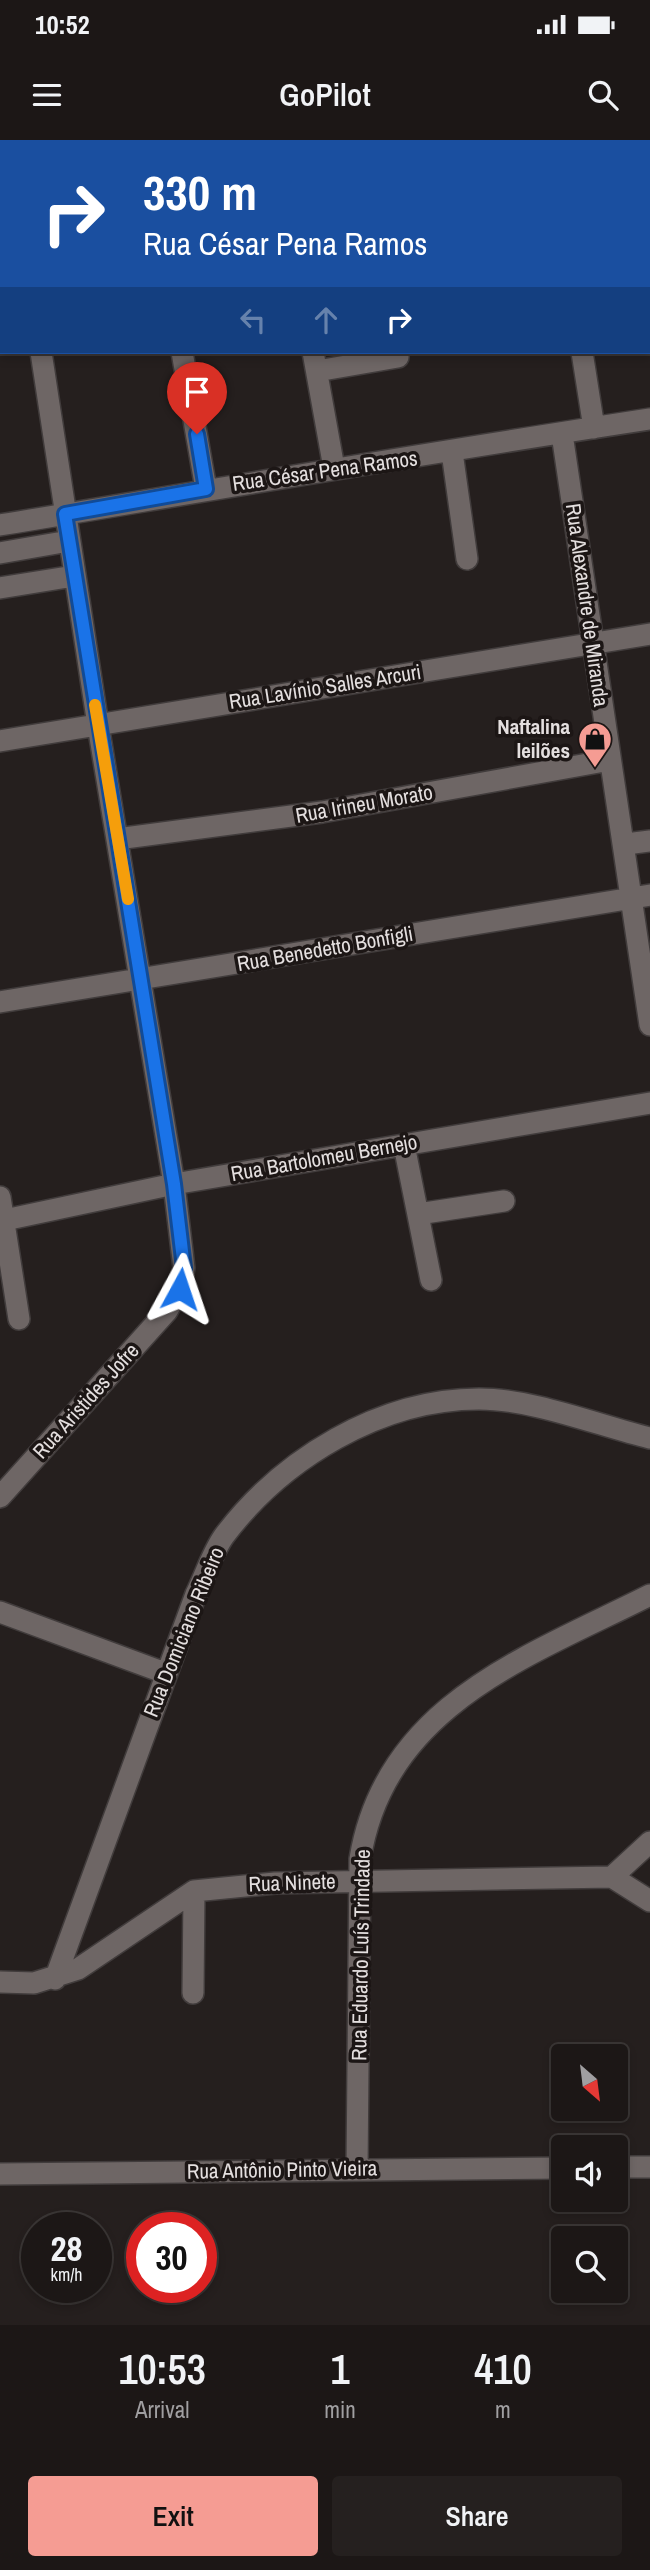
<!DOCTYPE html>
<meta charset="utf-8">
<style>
:root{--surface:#1c1716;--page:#25201f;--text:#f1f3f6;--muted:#a09fa1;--line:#3a3635;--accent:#f59c93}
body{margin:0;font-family:"Archivo Narrow",sans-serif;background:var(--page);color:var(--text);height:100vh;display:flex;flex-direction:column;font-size:26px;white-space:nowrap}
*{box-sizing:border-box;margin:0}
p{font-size:23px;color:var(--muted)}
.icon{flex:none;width:38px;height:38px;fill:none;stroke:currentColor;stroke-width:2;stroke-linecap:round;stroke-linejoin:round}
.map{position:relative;height:2185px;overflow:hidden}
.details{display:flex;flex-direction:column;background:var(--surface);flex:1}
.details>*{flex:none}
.top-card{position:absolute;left:0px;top:0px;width:651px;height:214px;box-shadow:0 4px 10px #0003,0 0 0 2px var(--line);background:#1a4fa0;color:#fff;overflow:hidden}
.needle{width:46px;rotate:152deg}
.tools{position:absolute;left:551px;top:1904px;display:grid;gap:14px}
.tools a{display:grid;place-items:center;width:77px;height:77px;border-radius:7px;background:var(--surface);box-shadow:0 4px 10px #0003,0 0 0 2px var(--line);font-size:35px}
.speed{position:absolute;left:21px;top:2072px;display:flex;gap:14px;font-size:35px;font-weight:700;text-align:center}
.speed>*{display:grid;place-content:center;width:91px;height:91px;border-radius:50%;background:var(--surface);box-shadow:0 4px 10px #0003,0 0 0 2px var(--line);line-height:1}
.speed small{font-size:18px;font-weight:400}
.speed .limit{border:10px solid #d22;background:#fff;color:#111}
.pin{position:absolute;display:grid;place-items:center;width:60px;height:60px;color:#fff;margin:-72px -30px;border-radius:50% 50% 50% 0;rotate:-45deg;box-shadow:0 0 7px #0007}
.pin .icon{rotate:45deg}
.me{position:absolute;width:77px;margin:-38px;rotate:5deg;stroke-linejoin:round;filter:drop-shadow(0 0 5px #0008)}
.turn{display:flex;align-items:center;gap:24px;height:147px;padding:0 28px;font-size:32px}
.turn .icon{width:91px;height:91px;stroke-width:2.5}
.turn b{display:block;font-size:49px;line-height:60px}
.lanes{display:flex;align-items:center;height:66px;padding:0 28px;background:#0003;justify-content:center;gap:35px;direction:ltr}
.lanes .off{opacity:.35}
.eta{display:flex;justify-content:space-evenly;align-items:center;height:119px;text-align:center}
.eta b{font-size:42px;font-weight:600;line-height:49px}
.cta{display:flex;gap:14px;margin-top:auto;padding:14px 28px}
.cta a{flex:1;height:80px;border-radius:7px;background:var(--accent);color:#111;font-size:28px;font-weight:600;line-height:80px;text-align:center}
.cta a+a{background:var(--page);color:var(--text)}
.status{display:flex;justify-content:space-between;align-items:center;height:49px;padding:0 35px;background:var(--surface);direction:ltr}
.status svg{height:19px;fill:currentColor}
header{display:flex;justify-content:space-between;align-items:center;height:91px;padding:0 28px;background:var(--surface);font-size:32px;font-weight:600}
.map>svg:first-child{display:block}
.built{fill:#352827}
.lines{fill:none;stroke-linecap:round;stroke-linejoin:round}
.minor-casing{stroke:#413c3c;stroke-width:24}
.minor{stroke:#6e6665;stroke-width:21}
.route-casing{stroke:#114b97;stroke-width:18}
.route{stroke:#1a73e8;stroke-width:12}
.slow{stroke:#f59e0b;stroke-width:12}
.labels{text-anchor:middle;stroke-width:7;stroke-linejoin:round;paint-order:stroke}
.street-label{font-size:21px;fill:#e4dfdf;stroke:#1c1615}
.poi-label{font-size:21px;font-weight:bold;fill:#e4dfdf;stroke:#1c1615;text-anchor:end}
</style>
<div class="status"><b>10:52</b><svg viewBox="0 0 49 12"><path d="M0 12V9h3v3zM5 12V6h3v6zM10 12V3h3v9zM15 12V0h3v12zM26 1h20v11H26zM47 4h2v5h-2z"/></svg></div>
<header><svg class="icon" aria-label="menu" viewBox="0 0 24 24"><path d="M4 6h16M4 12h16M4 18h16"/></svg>GoPilot<svg class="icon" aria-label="search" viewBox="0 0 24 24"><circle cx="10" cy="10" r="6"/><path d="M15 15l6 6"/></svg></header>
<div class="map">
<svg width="650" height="2185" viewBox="0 0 650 2185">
<rect width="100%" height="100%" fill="#251f1e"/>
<path class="built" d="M280,0H497L493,2Z"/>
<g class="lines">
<g class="minor-casing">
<path id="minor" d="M89,0V2
M269,0L270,2
M526,2L529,0
M0,165H2
M182,212L206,349
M313,212L334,328
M582,212L594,288
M317,231L398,217
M562,294L650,885
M452,312L467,419
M0,385C217,349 433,312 650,279
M0,413L69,401
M0,448L74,436
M0,601L650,494
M117,699L322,672L610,620
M626,704L650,701
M0,862L650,755
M404,1005L431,1140
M0,1057L19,1179
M418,1074L504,1061
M0,1081L174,1044L650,963
M0,1357L167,1171L180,1149L184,1128L174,1044L98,585L41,212
M0,1472L165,1533
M612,1737L650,1702
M612,1737L650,1761
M55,1839L196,1454C205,1436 212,1413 224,1396C282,1319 380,1259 479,1259C533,1259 597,1285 650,1298
M0,1842L34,1843L78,1829L194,1751L275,1743L612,1737
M193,1853L194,1751
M616,2027H650
M357,2029L360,1719C385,1565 527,1517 650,1455
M0,2034L564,2028"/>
</g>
<use href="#minor" class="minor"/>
</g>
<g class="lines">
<g class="route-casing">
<path id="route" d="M180,1149L184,1128L174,1044L65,374L206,349L197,294"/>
</g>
<use href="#route" class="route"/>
<path class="slow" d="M95,565L128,759"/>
</g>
<defs>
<g id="shop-pin" transform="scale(1.75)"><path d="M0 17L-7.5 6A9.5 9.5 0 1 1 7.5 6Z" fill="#f59c93" stroke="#1c1615"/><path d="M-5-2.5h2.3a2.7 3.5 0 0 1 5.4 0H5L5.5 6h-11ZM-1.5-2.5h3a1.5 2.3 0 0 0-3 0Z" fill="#111"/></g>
</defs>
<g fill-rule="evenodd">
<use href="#shop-pin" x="595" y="599"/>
</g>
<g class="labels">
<g class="street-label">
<text transform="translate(325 331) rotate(-8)" y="7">Rua César Pena Ramos</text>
<text transform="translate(587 465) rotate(82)" y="7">Rua Alexandre de Miranda</text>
<text transform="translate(325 547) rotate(-9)" y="7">Rua Lavínio Salles Arcuri</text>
<text transform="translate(364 664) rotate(-10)" y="7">Rua Irineu Morato</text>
<text transform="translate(325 809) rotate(-10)" y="7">Rua Benedetto Bonfigli</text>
<text transform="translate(324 1018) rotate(-10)" y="7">Rua Bartolomeu Bernejo</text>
<text transform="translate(86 1261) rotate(-48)" y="7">Rua Aristides Jofre</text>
<text transform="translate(184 1492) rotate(-68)" y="7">Rua Domiciano Ribeiro</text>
<text transform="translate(292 1743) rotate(-2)" y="7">Rua Ninete</text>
<text transform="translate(361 1815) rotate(-89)" y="7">Rua Eduardo Luís Trindade</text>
<text transform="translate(282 2030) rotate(-1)" y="7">Rua Antônio Pinto Vieira</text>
</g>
<g class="poi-label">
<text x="570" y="594">Naftalina<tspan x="570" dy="24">leilões</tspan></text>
</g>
</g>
</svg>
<div class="tools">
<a><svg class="needle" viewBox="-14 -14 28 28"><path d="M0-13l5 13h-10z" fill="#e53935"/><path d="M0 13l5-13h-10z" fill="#a09fa1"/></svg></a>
<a><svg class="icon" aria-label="sound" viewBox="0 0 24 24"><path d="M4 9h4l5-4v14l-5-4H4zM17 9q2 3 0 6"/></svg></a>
<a><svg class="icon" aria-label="search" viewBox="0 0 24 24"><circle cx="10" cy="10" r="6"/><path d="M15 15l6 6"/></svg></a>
</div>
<div class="speed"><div>28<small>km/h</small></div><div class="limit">30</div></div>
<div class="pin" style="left:197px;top:294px;background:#d93025"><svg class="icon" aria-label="arrive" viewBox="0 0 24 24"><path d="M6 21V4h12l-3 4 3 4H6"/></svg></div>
<svg class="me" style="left:180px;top:1149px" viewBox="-20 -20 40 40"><path d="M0-17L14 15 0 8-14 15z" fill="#1a73e8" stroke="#fff" stroke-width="4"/></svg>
<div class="top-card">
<div class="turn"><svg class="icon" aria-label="right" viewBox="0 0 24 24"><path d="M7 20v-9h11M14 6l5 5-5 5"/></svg><div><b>330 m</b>Rua César Pena Ramos</div></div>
<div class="lanes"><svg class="icon off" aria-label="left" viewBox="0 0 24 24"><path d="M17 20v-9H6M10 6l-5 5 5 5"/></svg><svg class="icon off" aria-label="ahead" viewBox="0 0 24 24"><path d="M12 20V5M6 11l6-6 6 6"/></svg><svg class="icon" aria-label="right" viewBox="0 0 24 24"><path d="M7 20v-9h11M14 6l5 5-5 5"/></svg></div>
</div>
</div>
<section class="details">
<div class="eta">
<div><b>10:53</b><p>Arrival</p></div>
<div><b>1</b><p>min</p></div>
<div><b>410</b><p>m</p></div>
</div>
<div class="cta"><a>Exit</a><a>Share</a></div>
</section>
